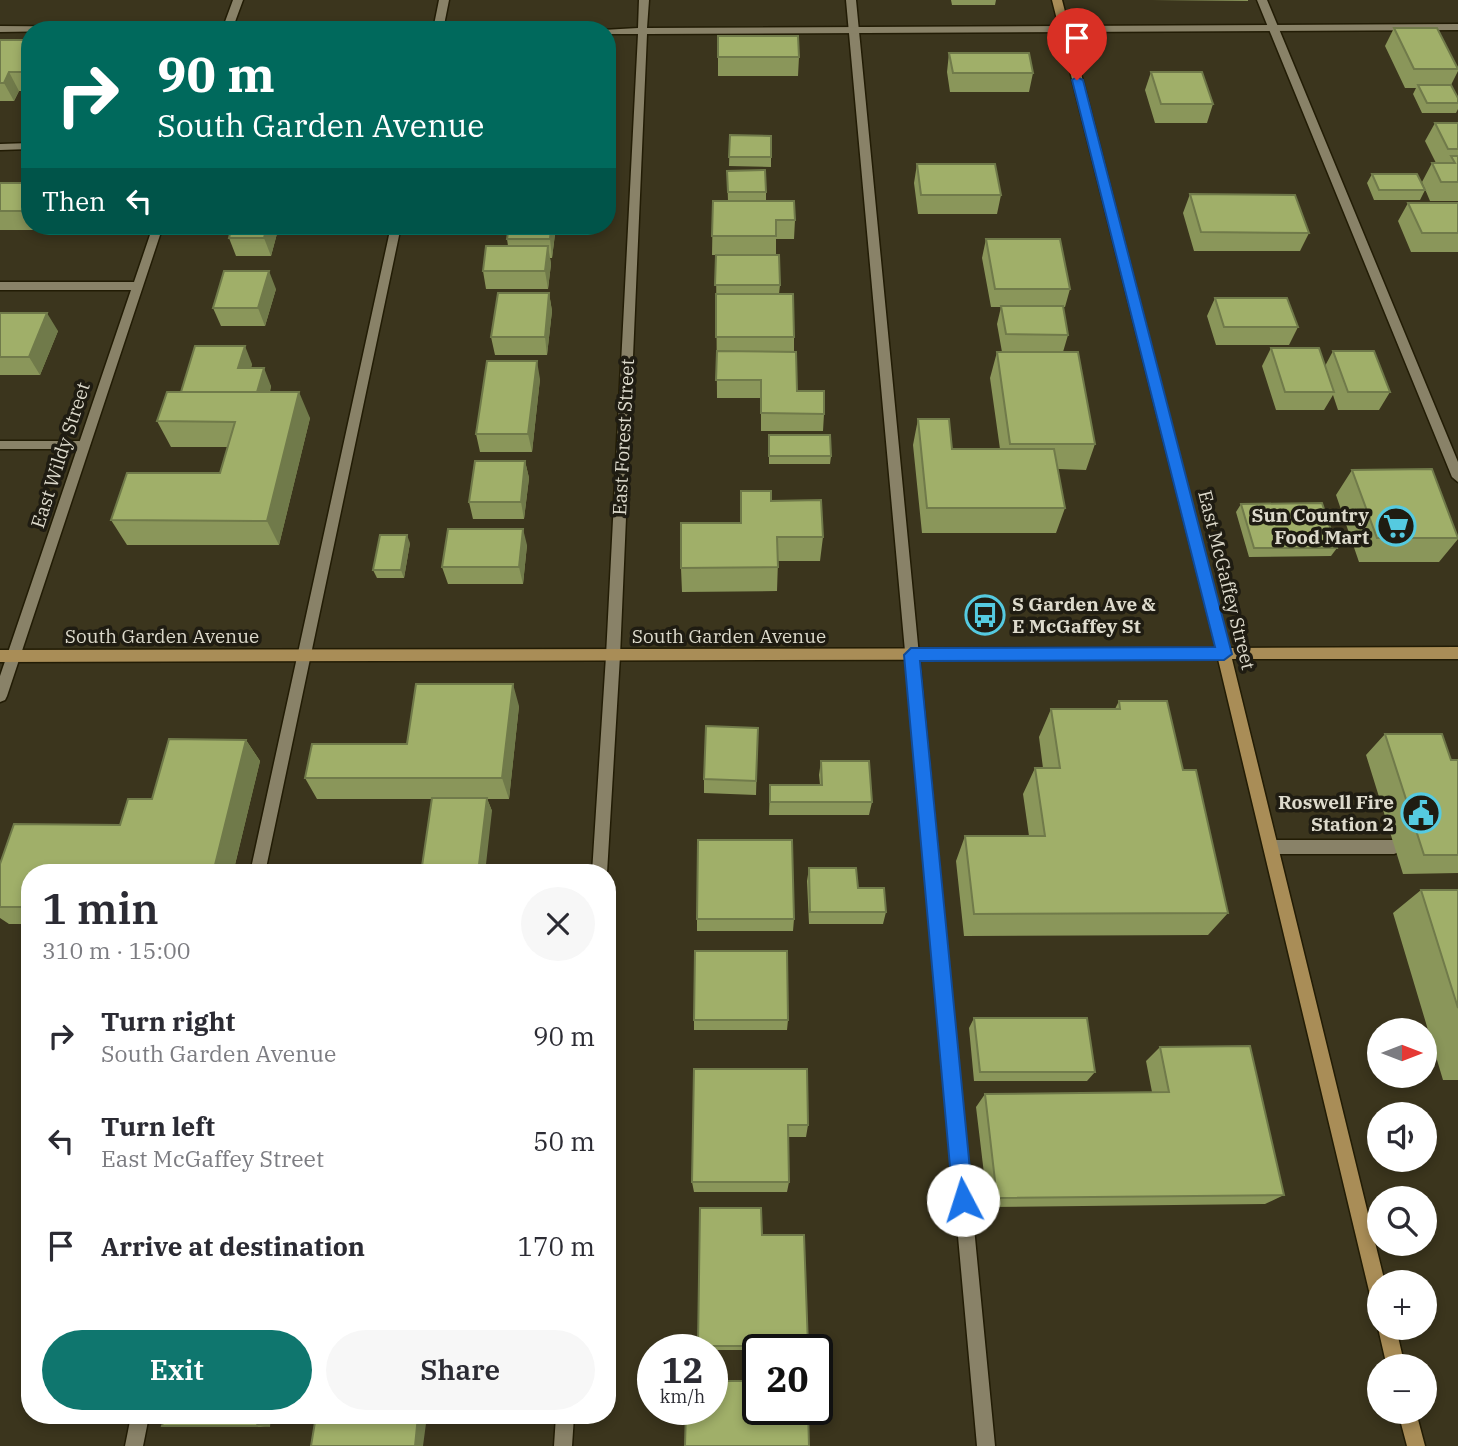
<!DOCTYPE html>
<meta charset="utf-8">
<style>
:root{--surface:#fff;--page:#f7f7f7;--text:#2b2b33;--muted:#7c7c81;--accent:#0f766e}
body{margin:0;font-family:"IBM Plex Serif",serif;background:var(--page);color:var(--text);height:100vh;display:flex;flex-direction:column;font-size:26px;white-space:nowrap}
*{box-sizing:border-box;margin:0}
p{font-size:23px;color:var(--muted)}
.icon{flex:none;width:38px;height:38px;fill:none;stroke:currentColor;stroke-width:2;stroke-linecap:round;stroke-linejoin:round}
.map{position:relative;flex:1;overflow:hidden}
.details{position:absolute;left:21px;top:864px;width:595px;height:560px;display:flex;flex-direction:column;background:var(--surface);border-radius:28px;box-shadow:0 4px 10px #0003}
.details>*{flex:none}
.banner{position:absolute;left:21px;top:21px;width:595px;height:214px;border-radius:28px;box-shadow:0 4px 10px #0003;background:#00695c;color:#fff;overflow:hidden}
.needle{width:46px;rotate:90deg}
.controls{position:absolute;left:1367px;top:1018px;display:grid;gap:14px}
.controls a{display:grid;place-items:center;width:70px;height:70px;border-radius:50%;background:var(--surface);box-shadow:0 4px 10px #0003;font-size:35px}
.speed{position:absolute;left:637px;top:1334px;display:flex;gap:14px;font-size:35px;font-weight:700;text-align:center}
.speed>*{display:grid;place-content:center;width:91px;height:91px;border-radius:50%;background:var(--surface);box-shadow:0 4px 10px #0003;line-height:1}
.speed small{font-size:18px;font-weight:400}
.speed .limit{border:4px solid #111;border-radius:10px;background:#fff;color:#111}
.pin{position:absolute;display:grid;place-items:center;width:60px;height:60px;color:#fff;margin:-72px -30px;border-radius:50% 50% 50% 0;rotate:-45deg;box-shadow:0 0 7px #0007}
.pin .icon{rotate:45deg}
.me{position:absolute;width:77px;margin:-38px;rotate:355deg;stroke-linejoin:round;filter:drop-shadow(0 0 5px #0008)}
.turn{display:flex;align-items:center;gap:24px;height:147px;padding:0 21px;font-size:32px}
.turn .icon{width:91px;height:91px;stroke-width:2.5}
.turn b{display:block;font-size:49px;line-height:60px}
.then{display:flex;align-items:center;height:66px;padding:0 21px;background:#0003;gap:14px;font-size:26px}
.round{display:grid;place-items:center;flex:none;width:74px;height:74px;border-radius:37px;background:var(--page)}
.overview{display:flex;align-items:center;justify-content:space-between;height:119px;padding:0 21px}
h1{font-size:42px;font-weight:600;line-height:52px}
.cta{display:flex;gap:14px;margin-top:auto;padding:14px 21px}
.cta a{flex:1;height:80px;border-radius:42px;background:var(--accent);color:#fff;font-size:28px;font-weight:600;line-height:80px;text-align:center}
.cta a+a{background:var(--page);color:var(--text)}
ul{padding:0;list-style:none}
li{display:flex;align-items:center;gap:21px;height:105px;padding:0 21px}
li div{flex:1}
li b{display:block;font-size:26px}
li em{font-style:normal}
.map>svg:first-child{display:block}
.lines{fill:none;stroke-linecap:round;stroke-linejoin:round}
.lane-casing{stroke:#221c05;stroke-width:3}
.street-casing{stroke:#221c05;stroke-width:3}
.secondary-casing{stroke:#221c05;stroke-width:3}
.lane{fill:#898268;fill-rule:evenodd}
.street{fill:#898268;fill-rule:evenodd}
.secondary{fill:#a98d57;fill-rule:evenodd}
.wall{fill:#8a965a}
.shaded-wall{fill:#707a4a}
.building{fill:#a0af69;stroke:#707a4a;stroke-width:2}
.route{fill:#1a73e8;stroke:#114b97;stroke-width:2}
.labels{text-anchor:middle;stroke-width:7;stroke-linejoin:round;paint-order:stroke}
.street-label{font-size:19px;fill:#dddacc;stroke:#1f1c12}
.poi-label{font-size:19px;font-weight:bold;fill:#dddacc;stroke:#1f1c12;text-anchor:end}
</style>
<div class="map">
<svg width="1458" height="1446" viewBox="0 0 1458 1446">
<rect width="100%" height="100%" fill="#3b351d"/>
<g class="lines">
<g class="lane-casing">
<path id="lane" d="M439,0H449L443,30H433Z
M846,0H856L995,1446H977Z
M1257,0H1267L1458,462V482L1452,477Z
M30,143V149L0,150V144Z
M391,226H401L265,873H250Z
M0,441H84L90,445L84,449H0Z
M1271,840H1394L1399,842L1401,847L1399,852L1394,854H1271L1266,852L1264,847L1266,842Z
M131,1416H149L143,1446H125Z"/>
</g>
<g class="street-casing">
<path id="street" d="M233,0H243L232,30H222Z
M639,0H649L647,28L1458,24V30L647,34L620,656L607,873H592L606,656L638,34H607V30H603L638,28Z
M0,26L121,27L125,30L0,32Z
M153,226H163L7,696L5,700L0,702V676L131,290H0V282H134Z
M556,1416H574L572,1446H554Z"/>
</g>
<g class="secondary-casing">
<path id="secondary" d="M1052,0H1062L1229,648L1458,647V659H1232L1385,1283H1379V1304L1373,1301L1370,1295L1218,659L0,662V650L1216,648Z
M1379,1325V1328H1396L1405,1367H1387L1378,1328Z
M1398,1412H1416L1425,1446H1407Z"/>
</g>
<use href="#lane" class="lane"/>
<use href="#street" class="street"/>
<use href="#secondary" class="secondary"/>
</g>
<path class="wall" d="M951,0H996L995,5H952Z
M1152,0H1248V1Z
M1394,28L1458,67V71L1451,85L1458,98V109L1456,113H1422L1413,94L1416,88H1405L1385,46Z
M718,36L799,57L798,76H718Z
M0,40H30V91H19L14,101H0Z
M949,53L1033,73L1029,92H950L947,72Z
M1151,72L1213,104L1207,123H1155L1145,90Z
M1435,123H1458V201H1430L1422,182L1432,163H1436L1425,141Z
M730,135L771,136V167L729,166Z
M917,164L1001,195L997,214H918L914,183Z
M727,171L766,192V201L795,220L794,239H776V255L780,285L779,294L794,337V352L797,391L824,414L823,431H761V398H717L716,255H712L713,201H728Z
M1372,174L1425,190L1420,200H1374L1367,183Z
M0,183H30V226H35L33,230H0Z
M1190,194L1309,233L1300,251H1194L1183,213Z
M1408,203H1458V252H1411L1398,221Z
M47,226H104L102,232H50Z
M279,226L271,256H236L229,238Z
M509,226H556L552,258H550L551,264L548,289H486L483,271L508,246L507,239Z
M986,239L1070,289L1065,307H1063L1068,335L1063,352L1095,444L1086,470L1058,469L1065,508L1056,533H922L913,445L918,419L952,449H1000L990,378L997,352H1002L997,324L1001,307H991L982,258Z
M276,289L265,326H221L213,308Z
M549,293L552,311L547,355H495L491,337Z
M1215,298L1298,327L1289,345H1216L1207,316Z
M0,313L58,331L40,375H0Z
M1271,348L1325,366L1333,351L1390,392L1379,410H1338L1333,395L1324,410H1276L1262,366Z
M252,364L251,368L271,386L270,392L310,418L279,545H127L111,520L220,473L228,447H171L157,421L181,392Z
M540,379L532,452H480L476,434Z
M769,435L831,456L830,464H769Z
M525,461L529,478L524,519H473L469,502Z
M1352,470L1458,537V539L1439,562H1359L1336,495Z
M771,501L823,537L820,561H778L777,591L682,592L681,568L740,523Z
M1241,504L1337,548L1331,556L1249,557L1236,512Z
M410,543L404,578H377L373,570Z
M527,545L523,584H448L442,567Z
M1119,701L1183,770L1228,913L1208,935L964,936L956,861L965,836H1029L1023,794L1035,768H1043L1039,737L1051,709H1115Z
M519,706L509,799H487L492,811L431,799H317L305,778Z
M758,728L756,795L704,793V779Z
M1385,734L1451,760H1458V873L1403,874L1366,755Z
M169,739L246,740L260,761L233,873H30V924H9L0,918V907H15H0V864L14,824L120,825L128,799H152Z
M821,761L872,802L869,815H769L770,785H820L819,775Z
M809,868L858,888L886,912L883,924H809L807,881Z
M1421,890H1458V1080H1443L1393,913Z
M697,919H794L793,931H697Z
M974,1018L1095,1072L1087,1081H974L969,1028Z
M694,1020H788L787,1030H694Z
M1160,1047L1284,1195L1265,1204L988,1207L976,1107L985,1094L1152,1092L1146,1061Z
M694,1069L808,1125L806,1137H788L789,1182L787,1192H694L692,1182Z
M762,1235L808,1346L805,1349H758V1350H712V1349H699L698,1346Z
M165,1416L270,1427L162,1426Z"/>
<path class="shaded-wall" d="M9,72L19,91L14,101L4,83Z
M30,195V224L22,211Z
M99,226H104L102,232Z
M267,226H279L271,256L264,238Z
M551,226H556L552,258L550,239Z
M548,246L551,264L548,289L545,271Z
M269,271L276,289L265,326L258,308Z
M549,293L552,311L547,355L545,337Z
M47,313L58,331L40,375L29,357Z
M245,346L252,364L246,386L238,368Z
M537,361L540,379L532,452L528,434Z
M264,368L271,386L264,412L257,394Z
M299,392L310,418L279,545L267,521Z
M525,461L529,478L524,519L521,502Z
M523,529L527,545L523,584L519,567Z
M407,535L410,543L404,578L401,570Z
M513,684L519,706L509,799L502,778Z
M246,740L260,761L233,873H213Z
M487,798L492,811L485,873H478Z
M259,1416H271L270,1427L257,1426Z
M418,1416H427L423,1446H415Z"/>
<path class="building" d="M1394,28H1437L1458,69H1414Z
M718,36H798L799,57H718Z
M0,40H30V69L28,72H9L4,83H0Z
M949,53H1029L1033,73H953Z
M1151,72H1202L1213,104H1161Z
M1418,85H1451L1458,98V103H1427Z
M1435,123H1458V149H1448Z
M730,135L771,136V157H729Z
M1451,156H1458V182H1441L1432,163H1455Z
M917,164H995L1001,195H921Z
M765,170L766,192H728L727,171Z
M1372,174H1417L1425,190H1379Z
M0,183H30V195L22,211H0Z
M1190,194L1295,195L1309,233L1201,232Z
M713,201H794L795,220H776V236H712Z
M1408,203H1458V233H1422Z
M232,226H267L264,238H229Z
M509,226H551L550,239H507Z
M986,239H1060L1070,289H995Z
M486,246H548L545,271H483Z
M716,255H779L780,285H715Z
M224,271H269L258,308H213Z
M498,293H549L545,337H491Z
M716,294H793L794,337H716Z
M1215,298H1287L1298,327H1224Z
M1001,306H1063L1068,335L1006,334Z
M0,313H47L29,357H0Z
M195,346H245L238,368H264L257,392H181Z
M1271,348H1319L1334,392H1285Z
M717,351L796,352L797,391H824V414L761,413V380H716Z
M1333,351H1374L1390,392H1348Z
M997,352H1078L1095,444H1010Z
M487,361H537L528,434H476Z
M167,392H299L267,521L111,520L127,473H220L235,422L157,421Z
M918,419H949L952,449H1054L1065,508H927Z
M769,435H830L831,456H769Z
M475,461H525L521,502H469Z
M1432,469L1458,538H1377L1352,470Z
M741,491H771V501L821,500L823,537H777L778,567L681,568V523H741Z
M1322,503L1337,548H1254L1241,504Z
M448,529H523L519,567H442Z
M380,535H407L401,570H373Z
M416,684H513L502,778H305L312,744H407Z
M1119,701H1167L1183,770H1196L1228,913L974,914L965,836H1045L1035,768H1060L1051,709H1120Z
M706,726L758,728L756,781L704,779Z
M1385,734H1442L1451,760H1458V855H1424Z
M169,739L246,740L213,873H30V907H0V864L14,824L120,825L128,799H152Z
M821,761H869L872,802H770V785H822Z
M432,798H487L478,873H421Z
M698,840H792L794,919H697Z
M809,868H856L858,888H884L886,912H810Z
M1421,890H1458V1008Z
M695,951H787L788,1020H694Z
M974,1018H1087L1095,1072H980Z
M1250,1046L1284,1195L997,1198L985,1094L1169,1092L1160,1047Z
M694,1069H807L808,1125H788L789,1182H692Z
M700,1208H761L762,1235H804L808,1346H698Z
M712,1381H758V1409H808L809,1446H685L686,1409H712Z
M165,1416H259L257,1426H162Z
M316,1416H418L415,1446H311Z"/>
<path class="route" d="M1077,77L1083,80L1232,654L1224,660L920,661L973,1200L970,1207L963,1210L956,1207L953,1200L904,655L911,648L1215,647L1072,80Z"/>
<defs>
<g id="supermarket-ring" transform="scale(2.0125)"><circle r="9.5" fill="#1f1c12" stroke="#55cae0" stroke-width="1.5"/><path d="M-6-5.5h2.5l.6 2H6L4.5 2H-2.5L-4.4-4H-6ZM-1.5 3.2a1.3 1.3 0 1 0 .1 0ZM3 3.2a1.3 1.3 0 1 0 .1 0Z" fill="#55cae0"/></g>
<g id="bus-ring" transform="scale(2.0125)"><circle r="9.5" fill="#1f1c12" stroke="#55cae0" stroke-width="1.5"/><path d="M-5-6H5V4H4V6H2V4H-2V6H-4V4H-5ZM-3.5-4V0h7V-4ZM-3.5 1.2v1.5H-2V1.2ZM2 1.2v1.5H3.5V1.2Z" fill="#55cae0"/></g>
<g id="civic-ring" transform="scale(2.0125)"><circle r="9.5" fill="#1f1c12" stroke="#55cae0" stroke-width="1.5"/><path d="M-.6-6.5H3V-4.5H.6V-3L4-1V1h2V6H-6V1h2V-1L-.6-3ZM-1.2 2.5V6h2.4V2.5Z" fill="#55cae0"/></g>
</defs>
<g fill-rule="evenodd">
<use href="#supermarket-ring" x="1396" y="526"/>
<use href="#bus-ring" x="985" y="615"/>
<use href="#civic-ring" x="1421" y="813"/>
</g>
<g class="labels">
<g class="street-label">
<text transform="translate(623 437) rotate(-87)" y="7">East Forest Street</text>
<text transform="translate(60 455) rotate(-72)" y="7">East Wildy Street</text>
<text transform="translate(1227 580) rotate(76)" y="7">East McGaffey Street</text>
<text x="162" y="643">South Garden Avenue</text>
<text x="729" y="643">South Garden Avenue</text>
</g>
<g class="poi-label">
<text x="1369" y="522">Sun Country<tspan x="1369" dy="22">Food Mart</tspan></text>
<text x="1012" y="611" text-anchor="start">S Garden Ave &amp;<tspan x="1012" dy="22">E McGaffey St</tspan></text>
<text x="1394" y="809">Roswell Fire<tspan x="1394" dy="22">Station 2</tspan></text>
</g>
</g>
</svg>
<div class="controls">
<a><svg class="needle" viewBox="-14 -14 28 28"><path d="M0-13l5 13h-10z" fill="#e53935"/><path d="M0 13l5-13h-10z" fill="#7c7c81"/></svg></a>
<a><svg class="icon" aria-label="sound" viewBox="0 0 24 24"><path d="M4 9h4l5-4v14l-5-4H4zM17 9q2 3 0 6"/></svg></a>
<a><svg class="icon" aria-label="search" viewBox="0 0 24 24"><circle cx="10" cy="10" r="6"/><path d="M15 15l6 6"/></svg></a>
<a>+</a>
<a>−</a>
</div>
<div class="speed"><div>12<small>km/h</small></div><div class="limit">20</div></div>
<div class="pin" style="left:1077px;top:80px;background:#d93025"><svg class="icon" aria-label="arrive" viewBox="0 0 24 24"><path d="M6 21V4h12l-3 4 3 4H6"/></svg></div>
<svg class="me" style="left:963px;top:1200px" viewBox="-20 -20 40 40"><circle r="19" fill="#fff"/><path d="M0-13L10 11 0 6-10 11z" fill="#1a73e8"/></svg>
<div class="banner">
<div class="turn"><svg class="icon" aria-label="right" viewBox="0 0 24 24"><path d="M7 20v-9h11M14 6l5 5-5 5"/></svg><div><b>90 m</b>South Garden Avenue</div></div>
<div class="then">Then<svg class="icon" aria-label="left" viewBox="0 0 24 24"><path d="M17 20v-9H6M10 6l-5 5 5 5"/></svg></div>
</div>
<section class="details">
<div class="overview"><div><h1>1 min</h1><p>310 m · 15:00</p></div><a class="round"><svg class="icon" aria-label="close" viewBox="0 0 24 24"><path d="M6 6l12 12M18 6L6 18"/></svg></a></div>
<ul>
<li><svg class="icon" aria-label="right" viewBox="0 0 24 24"><path d="M7 20v-9h11M14 6l5 5-5 5"/></svg><div><b>Turn right</b><p>South Garden Avenue</p></div><em>90 m</em></li>
<li><svg class="icon" aria-label="left" viewBox="0 0 24 24"><path d="M17 20v-9H6M10 6l-5 5 5 5"/></svg><div><b>Turn left</b><p>East McGaffey Street</p></div><em>50 m</em></li>
<li><svg class="icon" aria-label="arrive" viewBox="0 0 24 24"><path d="M6 21V4h12l-3 4 3 4H6"/></svg><div><b>Arrive at destination</b></div><em>170 m</em></li>
</ul>
<div class="cta"><a>Exit</a><a>Share</a></div>
</section>
</div>
